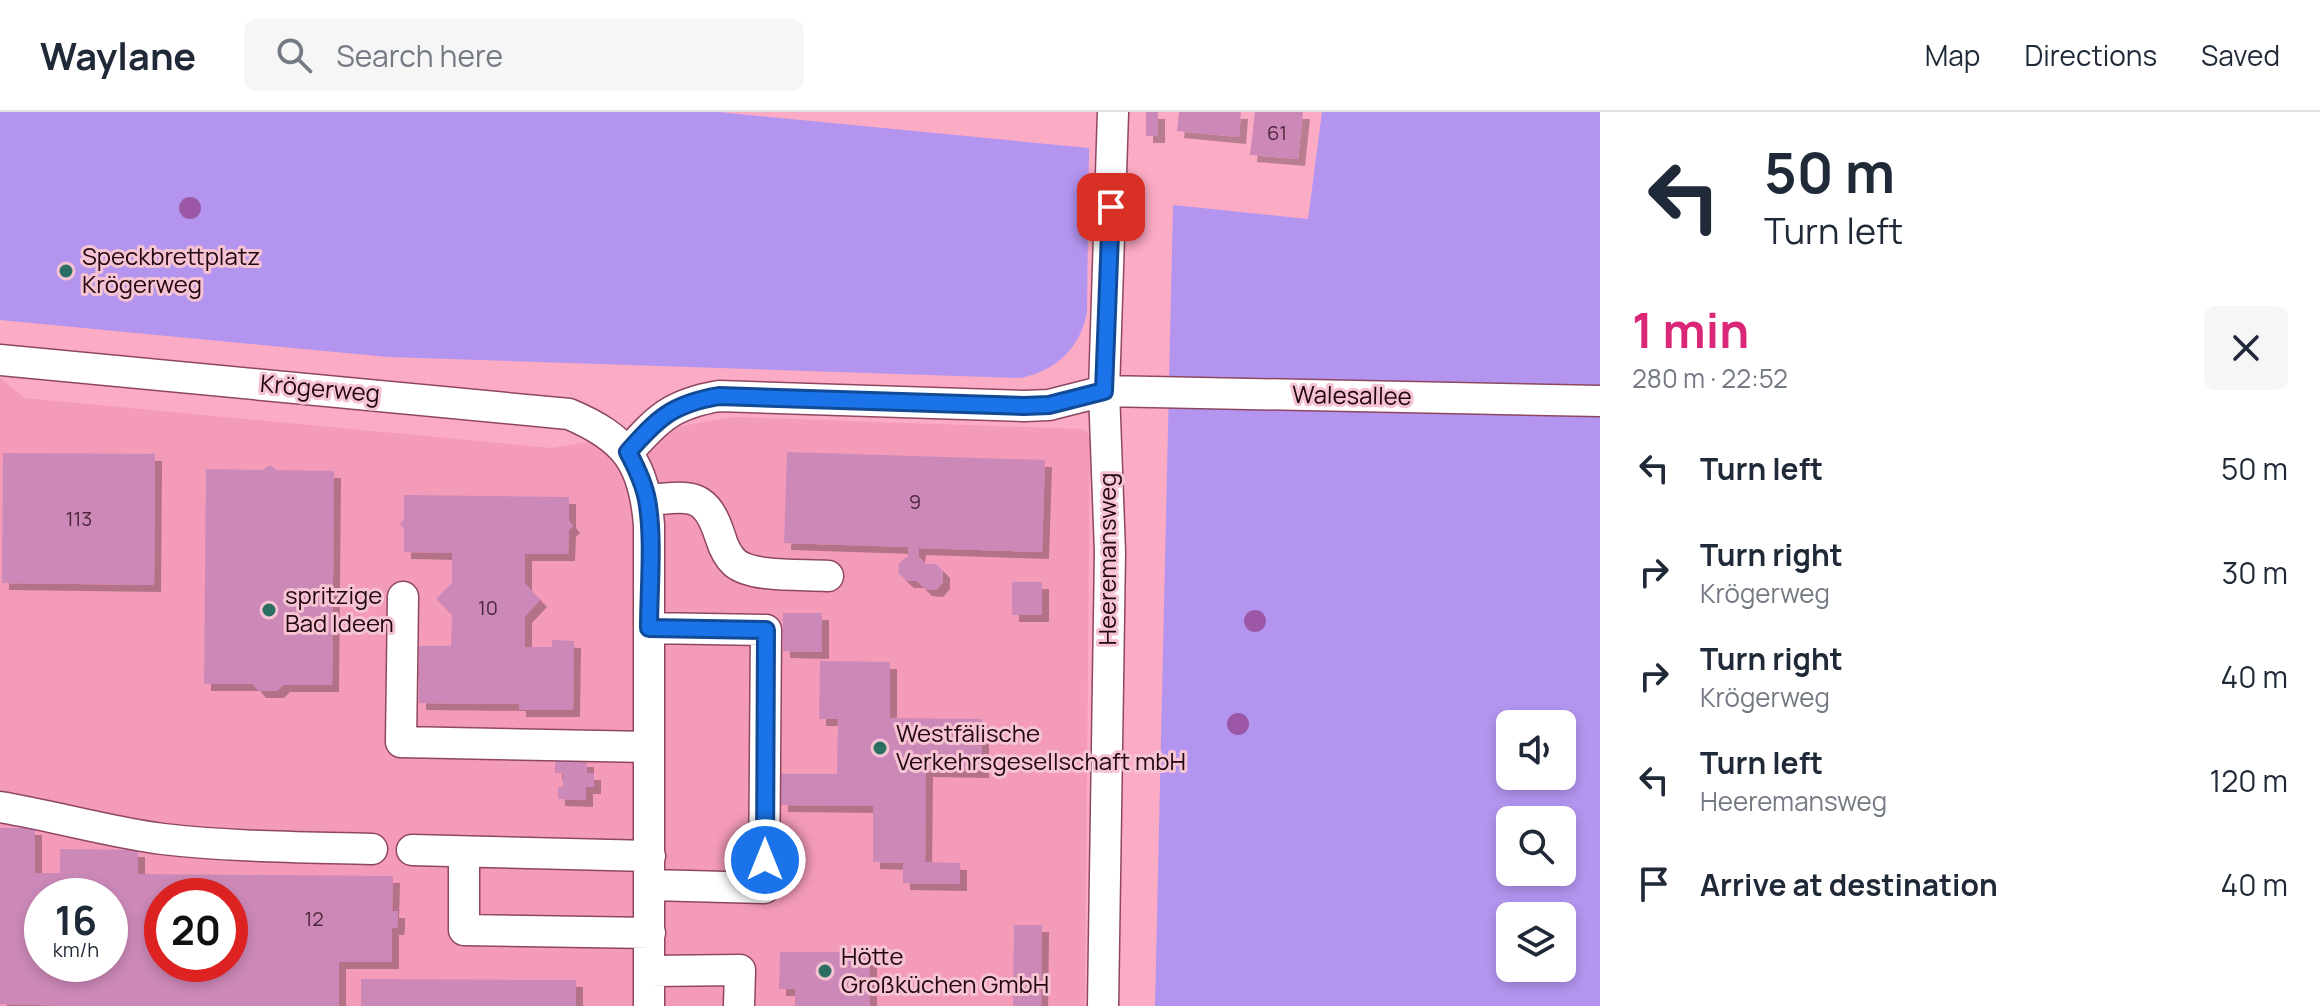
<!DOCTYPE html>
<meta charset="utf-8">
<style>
:root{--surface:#fff;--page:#f6f6f7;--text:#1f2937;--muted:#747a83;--line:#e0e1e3;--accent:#db2777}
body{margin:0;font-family:Manrope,sans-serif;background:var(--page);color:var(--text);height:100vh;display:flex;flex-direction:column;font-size:30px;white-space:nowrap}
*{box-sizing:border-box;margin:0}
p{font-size:26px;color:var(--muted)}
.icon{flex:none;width:44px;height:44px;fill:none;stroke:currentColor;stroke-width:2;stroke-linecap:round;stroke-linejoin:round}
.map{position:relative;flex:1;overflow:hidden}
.drawer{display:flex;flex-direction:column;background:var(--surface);width:720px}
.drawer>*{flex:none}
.banner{background:#fff;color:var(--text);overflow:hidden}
.tools{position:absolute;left:1496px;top:598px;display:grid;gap:16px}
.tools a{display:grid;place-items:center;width:80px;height:80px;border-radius:12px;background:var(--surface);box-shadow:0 4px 12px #0003;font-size:40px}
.speed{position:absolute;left:24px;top:766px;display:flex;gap:16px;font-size:40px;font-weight:700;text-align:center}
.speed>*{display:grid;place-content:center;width:104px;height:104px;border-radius:50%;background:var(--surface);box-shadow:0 4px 12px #0003;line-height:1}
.speed small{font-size:20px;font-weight:400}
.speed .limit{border:12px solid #d22;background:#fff;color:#111}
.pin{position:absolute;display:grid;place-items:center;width:68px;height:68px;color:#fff;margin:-34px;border-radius:16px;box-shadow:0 4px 12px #0006}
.me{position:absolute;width:88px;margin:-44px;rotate:0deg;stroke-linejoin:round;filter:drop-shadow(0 0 6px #0008)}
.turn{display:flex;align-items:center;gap:28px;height:168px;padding:0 32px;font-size:36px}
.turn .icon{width:104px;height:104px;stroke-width:2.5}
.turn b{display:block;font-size:56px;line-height:68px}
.round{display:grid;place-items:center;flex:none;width:84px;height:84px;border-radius:12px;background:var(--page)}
.head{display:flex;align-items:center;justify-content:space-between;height:136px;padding:0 32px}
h1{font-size:48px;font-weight:700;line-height:60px;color:var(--accent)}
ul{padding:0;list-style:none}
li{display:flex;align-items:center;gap:24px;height:104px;padding:0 32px}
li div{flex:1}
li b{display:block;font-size:30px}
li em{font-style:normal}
header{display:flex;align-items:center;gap:48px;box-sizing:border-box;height:112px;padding:0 40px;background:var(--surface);border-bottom:2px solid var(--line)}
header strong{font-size:38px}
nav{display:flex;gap:44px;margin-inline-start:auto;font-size:28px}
.search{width:560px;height:72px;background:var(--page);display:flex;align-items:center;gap:20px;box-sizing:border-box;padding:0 28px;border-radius:12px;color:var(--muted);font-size:30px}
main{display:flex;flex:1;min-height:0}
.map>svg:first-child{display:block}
.built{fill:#f49bb9;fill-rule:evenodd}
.green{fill:#b395f0;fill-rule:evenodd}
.building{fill:#cc89b8;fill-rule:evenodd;filter:url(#shadow)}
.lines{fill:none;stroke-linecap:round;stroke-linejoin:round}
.minor-casing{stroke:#8e4761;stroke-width:33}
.minor{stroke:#fff;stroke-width:30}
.tree{fill:#9c58a6}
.route-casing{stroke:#114b97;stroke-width:20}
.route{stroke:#1a73e8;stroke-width:14}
.poi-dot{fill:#2b6f62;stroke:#f5c3d2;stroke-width:3}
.labels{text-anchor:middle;stroke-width:6;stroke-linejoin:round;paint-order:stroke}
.number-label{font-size:20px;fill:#4c273b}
.poi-label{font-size:24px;fill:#220611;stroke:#f5c3d2;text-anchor:start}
.street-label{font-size:24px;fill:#220611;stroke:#f5c3d2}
</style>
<header>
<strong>Waylane</strong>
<div class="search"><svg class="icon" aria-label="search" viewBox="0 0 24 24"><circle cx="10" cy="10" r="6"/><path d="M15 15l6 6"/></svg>Search here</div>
<nav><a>Map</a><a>Directions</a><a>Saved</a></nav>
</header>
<main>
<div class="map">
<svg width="1600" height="894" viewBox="0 0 1600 894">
<defs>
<filter id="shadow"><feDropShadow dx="7" dy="7" stdDeviation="0" flood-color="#0004"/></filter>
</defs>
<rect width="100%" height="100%" fill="#fcabc5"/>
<path class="built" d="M0,266L25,286L552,336L734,305L1083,317L1088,321L1090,328L1085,894H0ZM42,784H110V852H42ZM162,784H230V852H162Z"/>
<path class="green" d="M0,0H719L1089,36L1087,201C1079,237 1057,258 1021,266L388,245L0,208Z
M1322,0H1600V894H1155L1173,93L1308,107ZM1510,612H1562V664H1510ZM1510,708H1562V760H1510ZM1510,804H1562V856H1510Z"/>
<path class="building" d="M1146,0H1158V24H1146Z
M1179,0H1241L1239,25L1177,19Z
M1255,0H1303L1298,47L1250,43Z
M787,340L1045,348L1042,440L919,436L918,444L926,452H936L943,459V470L936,478L925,477L917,469H907L898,461L899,451L908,444V435L784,431Z
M3,341L155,342L154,473L2,471Z
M268,354H272L276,358L334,359L332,573H283L277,579H259L253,572H204L206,357L263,358Z
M404,383L569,385V409L573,414L569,418L568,442H525V472L540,488L525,504V535H552V528L574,529L573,598H519V592L419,591V566L415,562L419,558V534H451L452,503L436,487L452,471V441L404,440V416L400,412L404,407Z
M1012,470H1042V503H1012Z
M783,501H822V540L783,539Z
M820,549L890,550V606L982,607V659L926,658L925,750L960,751V772L903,771V751L873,750V694L781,693V662H837L838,607H819Z
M555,648H587V661H594V675H586V688L558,687V675H563V661H555Z
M0,716H35V761H60V737L138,738V762L393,764L392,799H398V811L397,816H392V850H339V894H80L0,892ZM42,784H110V852H42ZM162,784H230V852H162Z
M1014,813H1042L1041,894H1013Z
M780,840H870V894H795V877H779Z
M361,867L576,868V894H361Z"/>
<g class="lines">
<g class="minor-casing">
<path id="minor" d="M0,248L569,302C626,326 644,351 649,413V894
M628,340C658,306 672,292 719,284L1024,294L1049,293L1104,279L1600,289
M647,388C689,385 705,378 720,424C723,434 727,444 735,451C753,466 804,462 828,464
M403,485L401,630L649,635
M649,516L766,518L764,776L650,773
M0,695C55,704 108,720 163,727C232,735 303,735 372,737
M412,738L650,744
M464,740V818L650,821
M650,859L740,858L739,894
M1103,894L1110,440L1104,279L1113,0"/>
</g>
<use href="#minor" class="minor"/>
</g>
<g class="tree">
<circle cx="190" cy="96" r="11"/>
<circle cx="1255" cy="509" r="11"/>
<circle cx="1238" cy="612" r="11"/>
</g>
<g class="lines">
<g class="route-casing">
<path id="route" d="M765,748L766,518L649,516C649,478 654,424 647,388C644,371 636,355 628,340C658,306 672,292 719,284L1024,294L1049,293L1104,279L1111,95"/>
</g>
<use href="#route" class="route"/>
</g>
<g class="poi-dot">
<circle cx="66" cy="159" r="8"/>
<circle cx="269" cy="498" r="8"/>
<circle cx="880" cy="636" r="8"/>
<circle cx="825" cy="859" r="8"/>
</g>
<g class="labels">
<g class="number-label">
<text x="1277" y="28">61</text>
<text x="915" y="397">9</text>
<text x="79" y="414">113</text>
<text x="488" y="503">10</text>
<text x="314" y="814">12</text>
</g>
<g class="poi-label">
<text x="82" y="153">Speckbrettplatz<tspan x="82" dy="28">Krögerweg</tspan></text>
<text x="285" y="492">spritzige<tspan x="285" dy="28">Bad Ideen</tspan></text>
<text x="896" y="630">Westfälische<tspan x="896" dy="28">Verkehrsgesellschaft mbH</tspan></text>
<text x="841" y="853">Hötte<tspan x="841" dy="28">Großküchen GmbH</tspan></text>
</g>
<g class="street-label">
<text transform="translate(320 277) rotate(5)" y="8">Krögerweg</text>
<text transform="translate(1352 284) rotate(1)" y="8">Walesallee</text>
<text transform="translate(1108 447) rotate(-90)" y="8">Heeremansweg</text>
</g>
</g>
</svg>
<div class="tools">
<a><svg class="icon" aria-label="sound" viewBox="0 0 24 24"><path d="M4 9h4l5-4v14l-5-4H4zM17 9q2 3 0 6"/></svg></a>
<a><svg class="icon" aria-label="search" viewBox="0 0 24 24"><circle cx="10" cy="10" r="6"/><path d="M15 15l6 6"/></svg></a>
<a><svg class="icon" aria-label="layers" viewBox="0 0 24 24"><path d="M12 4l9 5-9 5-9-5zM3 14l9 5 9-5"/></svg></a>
</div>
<div class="speed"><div>16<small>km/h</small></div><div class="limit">20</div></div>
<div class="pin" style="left:1111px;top:95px;background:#d93025"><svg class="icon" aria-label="arrive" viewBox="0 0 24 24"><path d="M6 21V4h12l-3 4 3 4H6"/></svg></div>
<svg class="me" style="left:765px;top:748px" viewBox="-20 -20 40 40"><circle r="17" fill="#1a73e8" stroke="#fff" stroke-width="3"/><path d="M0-11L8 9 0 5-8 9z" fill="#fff"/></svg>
</div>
<section class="drawer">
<div class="banner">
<div class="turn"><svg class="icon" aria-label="left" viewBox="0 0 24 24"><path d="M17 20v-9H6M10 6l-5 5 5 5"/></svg><div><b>50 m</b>Turn left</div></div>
</div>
<div class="head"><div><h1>1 min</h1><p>280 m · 22:52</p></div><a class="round"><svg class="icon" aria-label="close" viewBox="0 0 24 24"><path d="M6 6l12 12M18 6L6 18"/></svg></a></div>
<ul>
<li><svg class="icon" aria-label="left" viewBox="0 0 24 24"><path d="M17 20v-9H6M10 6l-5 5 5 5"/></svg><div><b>Turn left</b></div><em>50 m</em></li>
<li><svg class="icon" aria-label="right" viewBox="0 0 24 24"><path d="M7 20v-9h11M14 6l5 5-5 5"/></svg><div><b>Turn right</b><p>Krögerweg</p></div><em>30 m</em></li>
<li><svg class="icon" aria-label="right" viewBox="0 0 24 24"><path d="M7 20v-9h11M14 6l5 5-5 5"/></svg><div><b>Turn right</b><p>Krögerweg</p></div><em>40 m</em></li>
<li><svg class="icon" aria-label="left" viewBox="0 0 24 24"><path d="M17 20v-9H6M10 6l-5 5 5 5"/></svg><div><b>Turn left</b><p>Heeremansweg</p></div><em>120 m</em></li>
<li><svg class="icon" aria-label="arrive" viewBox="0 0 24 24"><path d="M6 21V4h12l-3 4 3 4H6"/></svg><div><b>Arrive at destination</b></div><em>40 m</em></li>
</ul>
</section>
</main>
